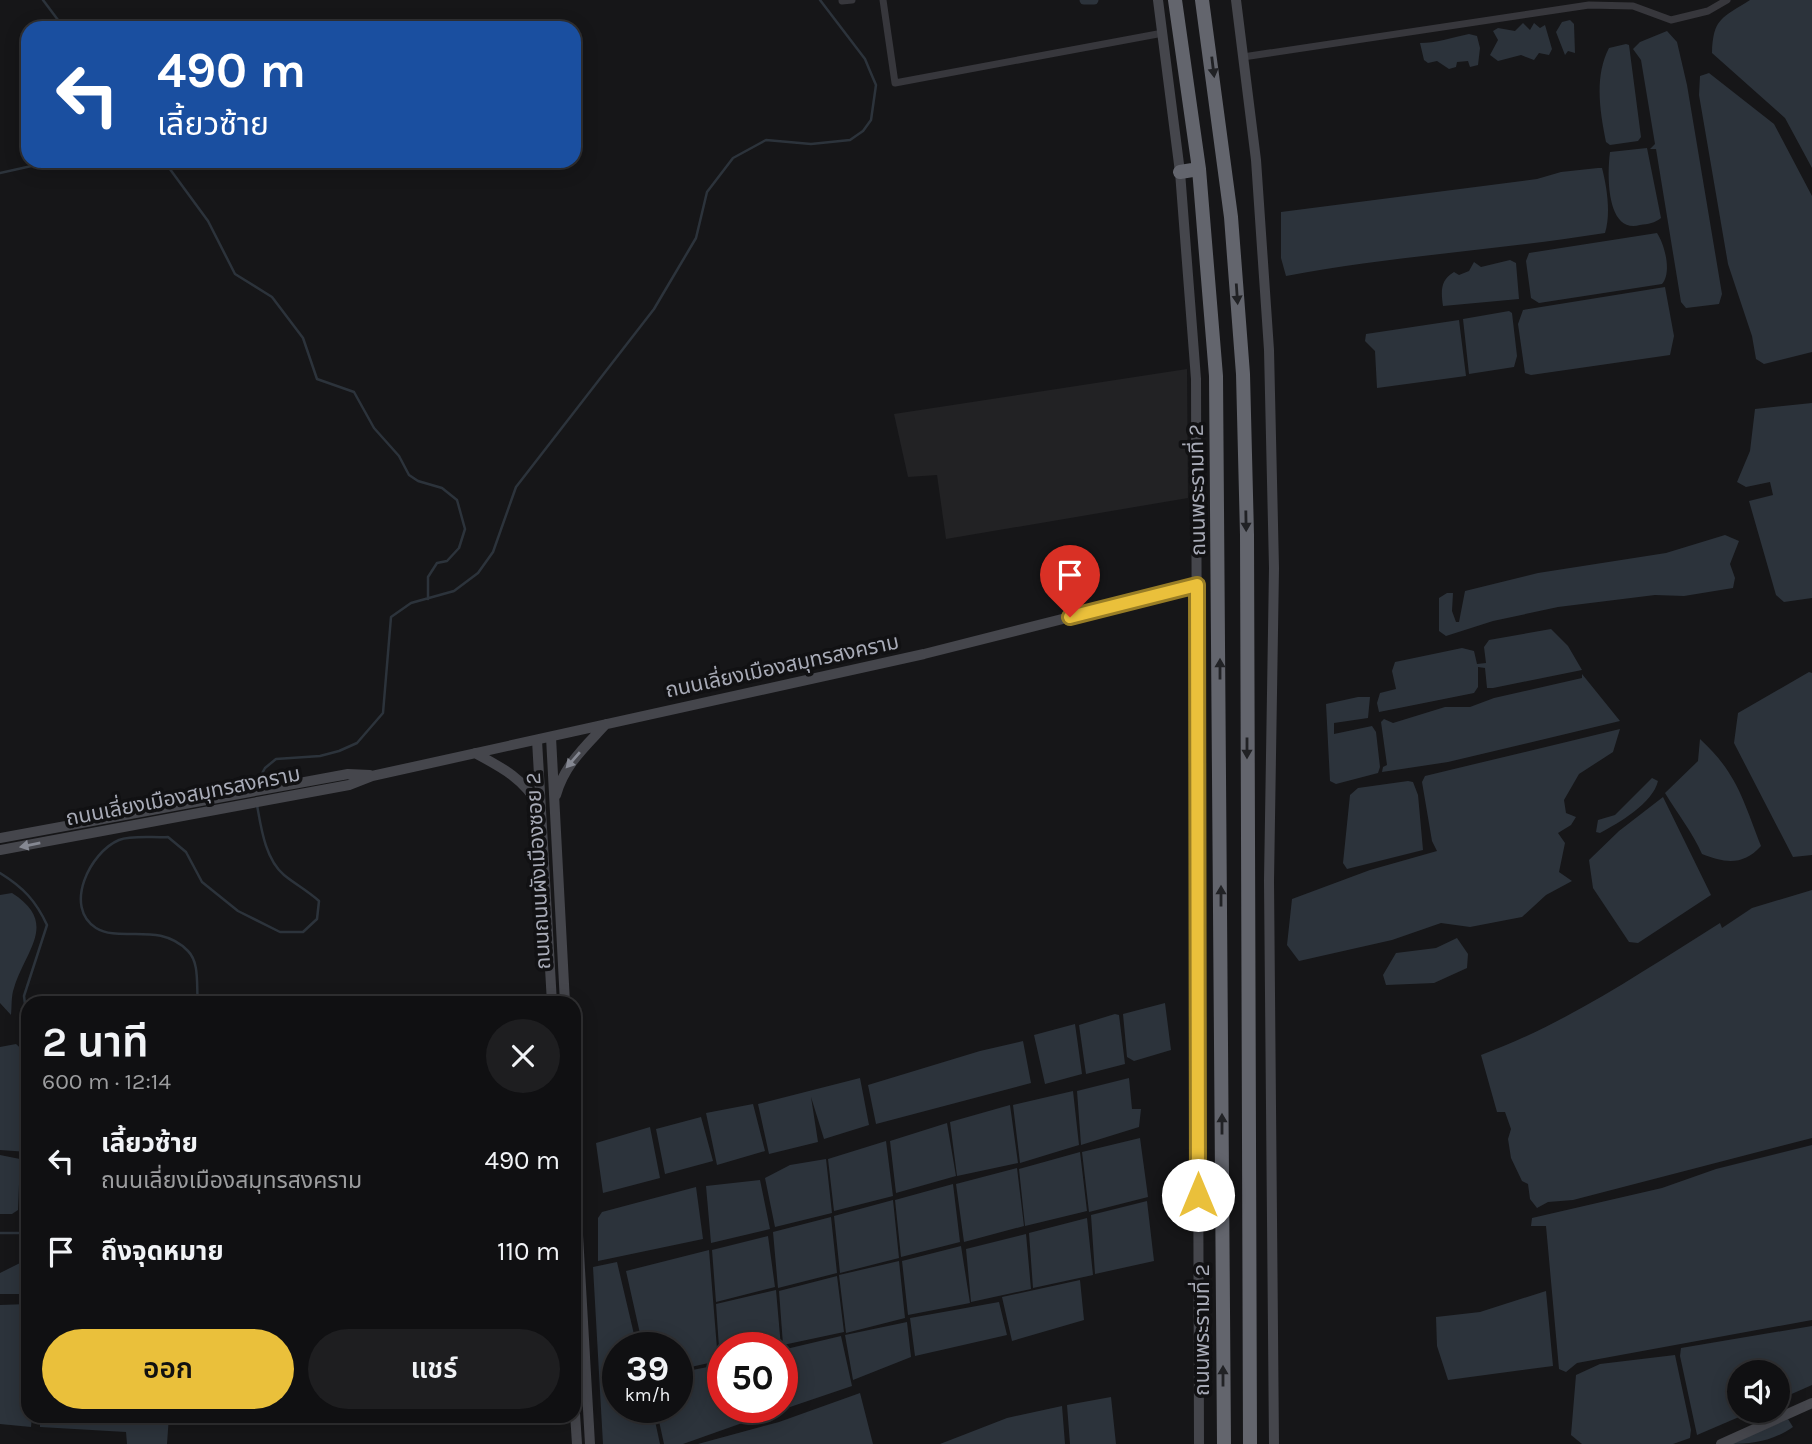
<!DOCTYPE html>
<html lang="th">
<meta charset="utf-8">
<style>
:root{--surface:#101012;--page:#1e1e20;--text:#f1f3f6;--muted:#9c9d9f;--line:#303032;--accent:#eac03b}
body{margin:0;font-family:Karla,"Noto Sans Thai",sans-serif;background:var(--page);color:var(--text);height:100vh;display:flex;flex-direction:column;font-size:26px;white-space:nowrap}
*{box-sizing:border-box;margin:0}
p{font-size:23px;color:var(--muted)}
.icon{flex:none;width:38px;height:38px;fill:none;stroke:currentColor;stroke-width:2;stroke-linecap:round;stroke-linejoin:round}
.map{position:relative;flex:1;overflow:hidden}
.drawer{position:absolute;left:21px;top:996px;width:560px;height:427px;display:flex;flex-direction:column;background:var(--surface);border-radius:21px;box-shadow:0 4px 18px #0003,0 0 0 2px var(--line)}
.drawer>*{flex:none}
.hud{position:absolute;left:21px;top:21px;width:560px;height:147px;border-radius:21px;box-shadow:0 4px 18px #0003,0 0 0 2px var(--line);background:#1a4fa0;color:#fff;overflow:hidden}
.buttons{position:absolute;left:1727px;top:1360px;display:grid;gap:14px}
.buttons a{display:grid;place-items:center;width:63px;height:63px;border-radius:50%;background:var(--surface);box-shadow:0 4px 18px #0003,0 0 0 2px var(--line);font-size:35px}
.speed{position:absolute;left:602px;top:1332px;display:flex;gap:14px;font-size:35px;font-weight:700;text-align:center}
.speed>*{display:grid;place-content:center;width:91px;height:91px;border-radius:50%;background:var(--surface);box-shadow:0 4px 18px #0003,0 0 0 2px var(--line);line-height:1}
.speed small{font-size:18px;font-weight:400}
.speed .limit{border:10px solid #d22;background:#fff;color:#111}
.pin{position:absolute;display:grid;place-items:center;width:60px;height:60px;color:#fff;margin:-72px -30px;border-radius:50% 50% 50% 0;rotate:-45deg;box-shadow:0 0 7px #0007}
.pin .icon{rotate:45deg}
.me{position:absolute;width:77px;margin:-38px;rotate:0deg;stroke-linejoin:round;filter:drop-shadow(0 0 5px #0008)}
.turn{display:flex;align-items:center;gap:24px;height:147px;padding:0 21px;font-size:32px}
.turn .icon{width:91px;height:91px;stroke-width:2.5}
.turn b{display:block;font-size:49px;line-height:60px}
.round{display:grid;place-items:center;flex:none;width:74px;height:74px;border-radius:37px;background:var(--page)}
.headline{display:flex;align-items:center;justify-content:space-between;height:119px;padding:0 21px}
h1{font-size:42px;font-weight:600;line-height:52px}
.button{display:flex;gap:14px;margin-top:auto;padding:14px 21px}
.button a{flex:1;height:80px;border-radius:42px;background:var(--accent);color:#111;font-size:28px;font-weight:600;line-height:80px;text-align:center}
.button a+a{background:var(--page);color:var(--text)}
ul{padding:0;list-style:none}
li{display:flex;align-items:center;gap:21px;height:91px;padding:0 21px}
li div{flex:1}
li b{display:block;font-size:26px}
li em{font-style:normal}
.map>svg:first-child{display:block}
.built{fill:#222224}
.water{fill:#2c333b}
.lines{fill:none;stroke-linecap:round;stroke-linejoin:round}
.stream{stroke:#2c333b;stroke-width:2.5}
.canal{stroke:#2c333b;stroke-width:9}
.street{stroke:#37373c;stroke-width:7}
.secondary{stroke:#45464c;stroke-width:10}
.highway{stroke:#63656d;stroke-width:14}
.oneway{fill:#212225}
.oneway2{fill:#858892}
.route-casing{stroke:#987d26;stroke-width:18}
.route{stroke:#eac03b;stroke-width:12}
.labels{text-anchor:middle;stroke-width:7;stroke-linejoin:round;paint-order:stroke}
.street-label{font-size:21px;fill:#a8abb7;stroke:#111113}
</style>
<div class="map">
<svg width="1812" height="1444" viewBox="0 0 1812 1444">
<rect width="100%" height="100%" fill="#161618"/>
<path class="built" d="M1187,369L1188,498L946,539L937,475L908,477L894,414Z"/>
<path class="water" d="M1750,0H1812V168L1785,118L1712,53C1713,18 1722,18 1750,0Z
M1570,20L1574,24L1575,53L1568,51L1565,55L1556,32L1562,22Z
M1523,23L1530,30L1534,23L1540,28L1545,25L1552,49L1549,55L1539,53L1534,60L1521,55L1498,61L1490,55L1498,40L1493,31L1498,28L1515,31Z
M1667,31L1677,42L1687,85L1722,294L1719,304L1686,308L1681,302L1656,149H1650L1655,144L1641,60L1633,49L1640,42Z
M1469,34L1477,36L1480,48L1478,65L1470,67L1468,61L1457,62L1456,67L1449,69L1437,61L1428,63L1424,60L1420,43C1436,43 1451,38 1469,34Z
M1626,44L1629,45L1641,137L1638,141L1610,145L1606,142C1600,112 1594,77 1609,48Z
M1709,73L1774,124L1812,196V352L1764,364L1756,359L1752,336L1728,264L1699,95L1700,76Z
M1647,148L1661,218C1655,223 1648,224 1640,225C1606,234 1607,174 1610,152Z
M1598,168H1602C1607,187 1611,214 1605,233C1499,250 1392,256 1286,276L1281,258V212L1537,179L1561,172Z
M1657,233C1665,245 1672,273 1662,284L1539,303L1531,298L1526,261L1529,253Z
M1510,260L1516,263L1519,299L1443,306C1441,292 1440,280 1454,272L1459,275L1469,271L1474,262L1481,267Z
M1665,287L1674,336L1670,355L1531,375L1525,373L1518,324L1523,310Z
M1509,311L1512,313L1517,356L1514,367L1469,374L1463,319Z
M1459,320L1466,376L1377,388L1375,351L1365,341L1366,334Z
M1812,403V598L1784,602L1776,595L1749,501L1773,495L1770,482L1746,487L1737,482L1750,451L1755,409Z
M1725,535L1739,541L1730,564L1735,578L1733,588L1684,596L1655,595L1558,607L1493,621L1446,636L1439,631V598L1447,593H1453L1452,611L1456,622H1459L1465,591L1538,573L1666,553Z
M1551,629L1568,646L1582,670L1493,688H1487L1485,668L1478,667V687L1474,693L1379,712L1377,703L1380,693L1396,689L1392,671L1395,662L1462,648L1474,651L1477,664L1486,663L1484,647L1489,640Z
M1809,672L1812,673V855L1793,857L1734,743L1738,713Z
M1582,674L1620,721L1448,762L1382,772L1383,767L1387,765L1381,722L1384,719L1393,723L1445,707H1470L1494,698L1582,678Z
M1358,697H1370L1368,718L1334,723V734L1372,726L1376,732L1380,767L1378,773L1336,784L1330,781L1326,704Z
M1620,729L1613,752L1579,774L1564,800L1566,813L1576,817L1571,825L1558,833L1565,843L1559,872L1572,881L1546,895L1522,917L1470,927L1441,923L1392,940L1299,961L1287,945L1292,899L1370,870L1437,851L1432,841L1422,782L1425,776Z
M1700,739C1737,773 1743,800 1761,846C1743,866 1725,863 1702,854C1693,833 1677,813 1665,793L1698,761Z
M1652,778L1658,781C1653,803 1619,823 1600,833L1596,832L1598,820L1615,815Z
M1408,781L1413,782L1418,795L1423,850L1347,869L1343,863L1350,795L1358,788Z
M1663,797L1711,895L1638,943L1629,942L1593,888L1589,860L1619,831Z
M1812,890V1138L1573,1200L1548,1202L1537,1208L1530,1199L1528,1184L1522,1181L1511,1158L1508,1139L1511,1129L1505,1112H1497L1481,1055C1566,1024 1643,971 1720,923L1722,928L1752,908Z
M12,893C59,923 26,949 14,988C11,996 12,1006 11,1015L0,1003V895Z
M1457,938L1468,954L1467,968L1434,983L1386,985L1383,975L1396,953L1436,948Z
M1165,1003L1171,1050L1134,1061L1127,1057L1123,1014Z
M1115,1014L1119,1015L1125,1064L1086,1074L1079,1025Z
M1075,1024L1082,1074L1045,1084L1034,1035Z
M1023,1041L1031,1083L876,1124L868,1085L980,1051Z
M16,1044L28,1055V1152L0,1150V1047Z
M860,1078L869,1125L824,1139L811,1097L818,1142L769,1154L758,1104Z
M1129,1078L1132,1109H1141L1139,1127L1081,1145L1077,1091Z
M1073,1091L1079,1145L1020,1163L1013,1105Z
M753,1104L765,1151L717,1165L706,1113Z
M1010,1105L1018,1163L957,1176L950,1122Z
M701,1117L713,1161L665,1174L656,1129Z
M947,1123L956,1176L896,1193L890,1141Z
M650,1127L660,1178L603,1193L596,1143Z
M1140,1138L1148,1197L1089,1212L1082,1152Z
M886,1141L893,1196L834,1211L828,1159Z
M1812,1145V1320L1577,1363L1566,1372L1559,1369L1546,1226H1531L1532,1218L1662,1188L1716,1169Z
M1080,1152L1087,1211L1025,1226L1019,1169Z
M0,1155L20,1159L18,1210L12,1214H0Z
M826,1159L832,1213L775,1227L765,1178L790,1165Z
M1017,1168L1024,1226L964,1242L956,1184Z
M760,1180L770,1229L711,1243L706,1186Z
M953,1184L960,1242L901,1257L895,1200Z
M696,1187L703,1239L598,1261V1218L602,1212Z
M893,1200L899,1258L840,1273L834,1216Z
M1147,1201L1154,1261L1095,1274L1091,1215Z
M831,1217L837,1273L778,1288L773,1232Z
M1087,1218L1093,1275L1033,1288L1029,1233Z
M1026,1234L1031,1289L971,1302L966,1249Z
M768,1236L775,1287L716,1302L712,1250Z
M961,1246L970,1303L908,1315L902,1261Z
M709,1250L718,1361L677,1370V1348L643,1347L626,1271Z
M899,1261L905,1318L846,1333L839,1275Z
M617,1262L637,1347L618,1348V1407H652L660,1444H603L593,1267Z
M20,1263H28V1294H0V1273Z
M837,1276L844,1332L783,1345L779,1291Z
M1080,1280L1084,1320L1012,1341L1002,1297Z
M776,1290L781,1347L723,1348V1361L720,1362L716,1304Z
M1546,1291L1553,1366L1448,1380L1437,1346L1436,1317L1480,1312Z
M999,1302L1007,1335L915,1356L910,1318Z
M28,1304V1416H32L31,1427L0,1424V1305Z
M907,1322L911,1357L853,1380L845,1335Z
M1812,1326V1385L1778,1400V1372H1740V1410L1753,1411L1697,1435L1680,1356L1681,1348Z
M841,1336L852,1386L790,1407L782,1350Z
M1675,1355L1691,1430L1690,1438L1673,1444H1582L1571,1435L1576,1375L1600,1364Z
M723,1364V1407H782V1367L787,1407L683,1444H664L656,1407H677V1373Z
M860,1393L873,1444H698L779,1422Z
M1111,1397L1116,1444H1070L1067,1405Z
M1062,1406L1065,1444H940L1007,1418Z
M40,1416H169L167,1444H127L126,1432L40,1427Z
M1788,1419L1793,1427C1773,1441 1753,1444 1730,1444Z"/>
<g class="lines">
<path class="stream" d="M43,0L64,28
M164,161L208,221L235,274L272,297L303,338L317,379L354,392L374,428L399,456L409,475L418,481L442,488L457,500L465,529L459,548L447,561L437,563L428,577V599
M0,173L54,161
M254,788L265,768L276,759L320,756L339,751L357,743L383,713L391,617L411,603L454,591L478,573L493,552L516,487L654,309L696,238L707,192L733,158L766,140L811,144L850,140L863,131L871,120L876,85L870,71L865,59L820,0
M0,873C23,887 36,901 47,925L24,996L28,1028
M198,1003C196,986 200,963 188,951C159,921 120,943 96,928C63,907 90,852 119,840C132,835 154,838 168,837L186,852L202,882L238,911L280,932H303L317,919L319,901C308,891 295,884 284,875C265,859 261,827 257,805
M0,1233H21L28,1230"/>
<path class="canal" d="M1084,0H1094"/>
<path class="street" d="M883,0L895,83L1163,33
M842,1L852,0
M1243,57L1589,5L1633,6L1671,20L1708,11L1727,0"/>
<path class="secondary" d="M1158,0L1180,172L1196,379L1199,1444
M1236,0L1256,160L1269,350L1274,568L1269,881L1274,1444
M551,737L565,1003
M537,740L552,1003
M475,753C503,768 524,779 540,807
M556,795C565,764 585,747 606,724
M0,838L348,774L370,775
M0,850L349,785L372,776L924,654L1197,585
M574,1165L590,1444
M574,1398L577,1444
M1721,1444L1812,1403"/>
<path class="highway" d="M1175,0L1199,169L1216,376L1224,1444
M1202,0L1231,217L1243,374L1247,535L1250,1444
M1180,172L1199,169"/>
</g>
<defs><path id="oneway-solid" d="M-6-.8H1V-3.2L6.5 0L1 3.2V.8H-6Z" transform="scale(1.75)"/></defs>
<g class="oneway">
<use href="#oneway-solid" transform="translate(1213 67) rotate(83)"/>
<use href="#oneway-solid" transform="translate(1237 294) rotate(86)"/>
<use href="#oneway-solid" transform="translate(1246 521) rotate(89)"/>
<use href="#oneway-solid" transform="translate(1220 669) rotate(-90)"/>
<use href="#oneway-solid" transform="translate(1247 748) rotate(90)"/>
<use href="#oneway-solid" transform="translate(1221 896) rotate(-90)"/>
<use href="#oneway-solid" transform="translate(1222 1124) rotate(-90)"/>
<use href="#oneway-solid" transform="translate(1223 1376) rotate(-90)"/>
</g>
<g class="oneway2">
<use href="#oneway-solid" transform="translate(573 760) rotate(131)"/>
<use href="#oneway-solid" transform="translate(30 845) rotate(169)"/>
</g>
<g class="lines">
<g class="route-casing">
<path id="route" d="M1070,617L1197,585L1198,1195"/>
</g>
<use href="#route" class="route"/>
</g>
<g class="labels">
<g class="street-label">
<text transform="translate(1197 490) rotate(-91)" y="7">ถนนพระรามที่ 2</text>
<text transform="translate(782 666) rotate(-12)" y="7">ถนนเลี่ยงเมืองสมุทรสงคราม</text>
<text transform="translate(183 796) rotate(-11)" y="7">ถนนเลี่ยงเมืองสมุทรสงคราม</text>
<text transform="translate(538 871) rotate(-93)" y="7">ถนนถนนผังเมืองซอย 2</text>
<text transform="translate(1202 1330) rotate(-90)" y="7">ถนนพระรามที่ 2</text>
</g>
</g>
</svg>
<div class="buttons">
<a><svg class="icon" aria-label="sound" viewBox="0 0 24 24"><path d="M4 9h4l5-4v14l-5-4H4zM17 9q2 3 0 6"/></svg></a>
</div>
<div class="speed"><div>39<small>km/h</small></div><div class="limit">50</div></div>
<div class="pin" style="left:1070px;top:617px;background:#d93025"><svg class="icon" aria-label="arrive" viewBox="0 0 24 24"><path d="M6 21V4h12l-3 4 3 4H6"/></svg></div>
<svg class="me" style="left:1198px;top:1195px" viewBox="-20 -20 40 40"><circle r="19" fill="#fff"/><path d="M0-13L10 11 0 6-10 11z" fill="#eac03b"/></svg>
<div class="hud">
<div class="turn"><svg class="icon" aria-label="left" viewBox="0 0 24 24"><path d="M17 20v-9H6M10 6l-5 5 5 5"/></svg><div><b>490 m</b>เลี้ยวซ้าย</div></div>
</div>
<section class="drawer">
<div class="headline"><div><h1>2 นาที</h1><p>600 m · 12:14</p></div><a class="round"><svg class="icon" aria-label="close" viewBox="0 0 24 24"><path d="M6 6l12 12M18 6L6 18"/></svg></a></div>
<ul>
<li><svg class="icon" aria-label="left" viewBox="0 0 24 24"><path d="M17 20v-9H6M10 6l-5 5 5 5"/></svg><div><b>เลี้ยวซ้าย</b><p>ถนนเลี่ยงเมืองสมุทรสงคราม</p></div><em>490 m</em></li>
<li><svg class="icon" aria-label="arrive" viewBox="0 0 24 24"><path d="M6 21V4h12l-3 4 3 4H6"/></svg><div><b>ถึงจุดหมาย</b></div><em>110 m</em></li>
</ul>
<div class="button"><a>ออก</a><a>แชร์</a></div>
</section>
</div>
